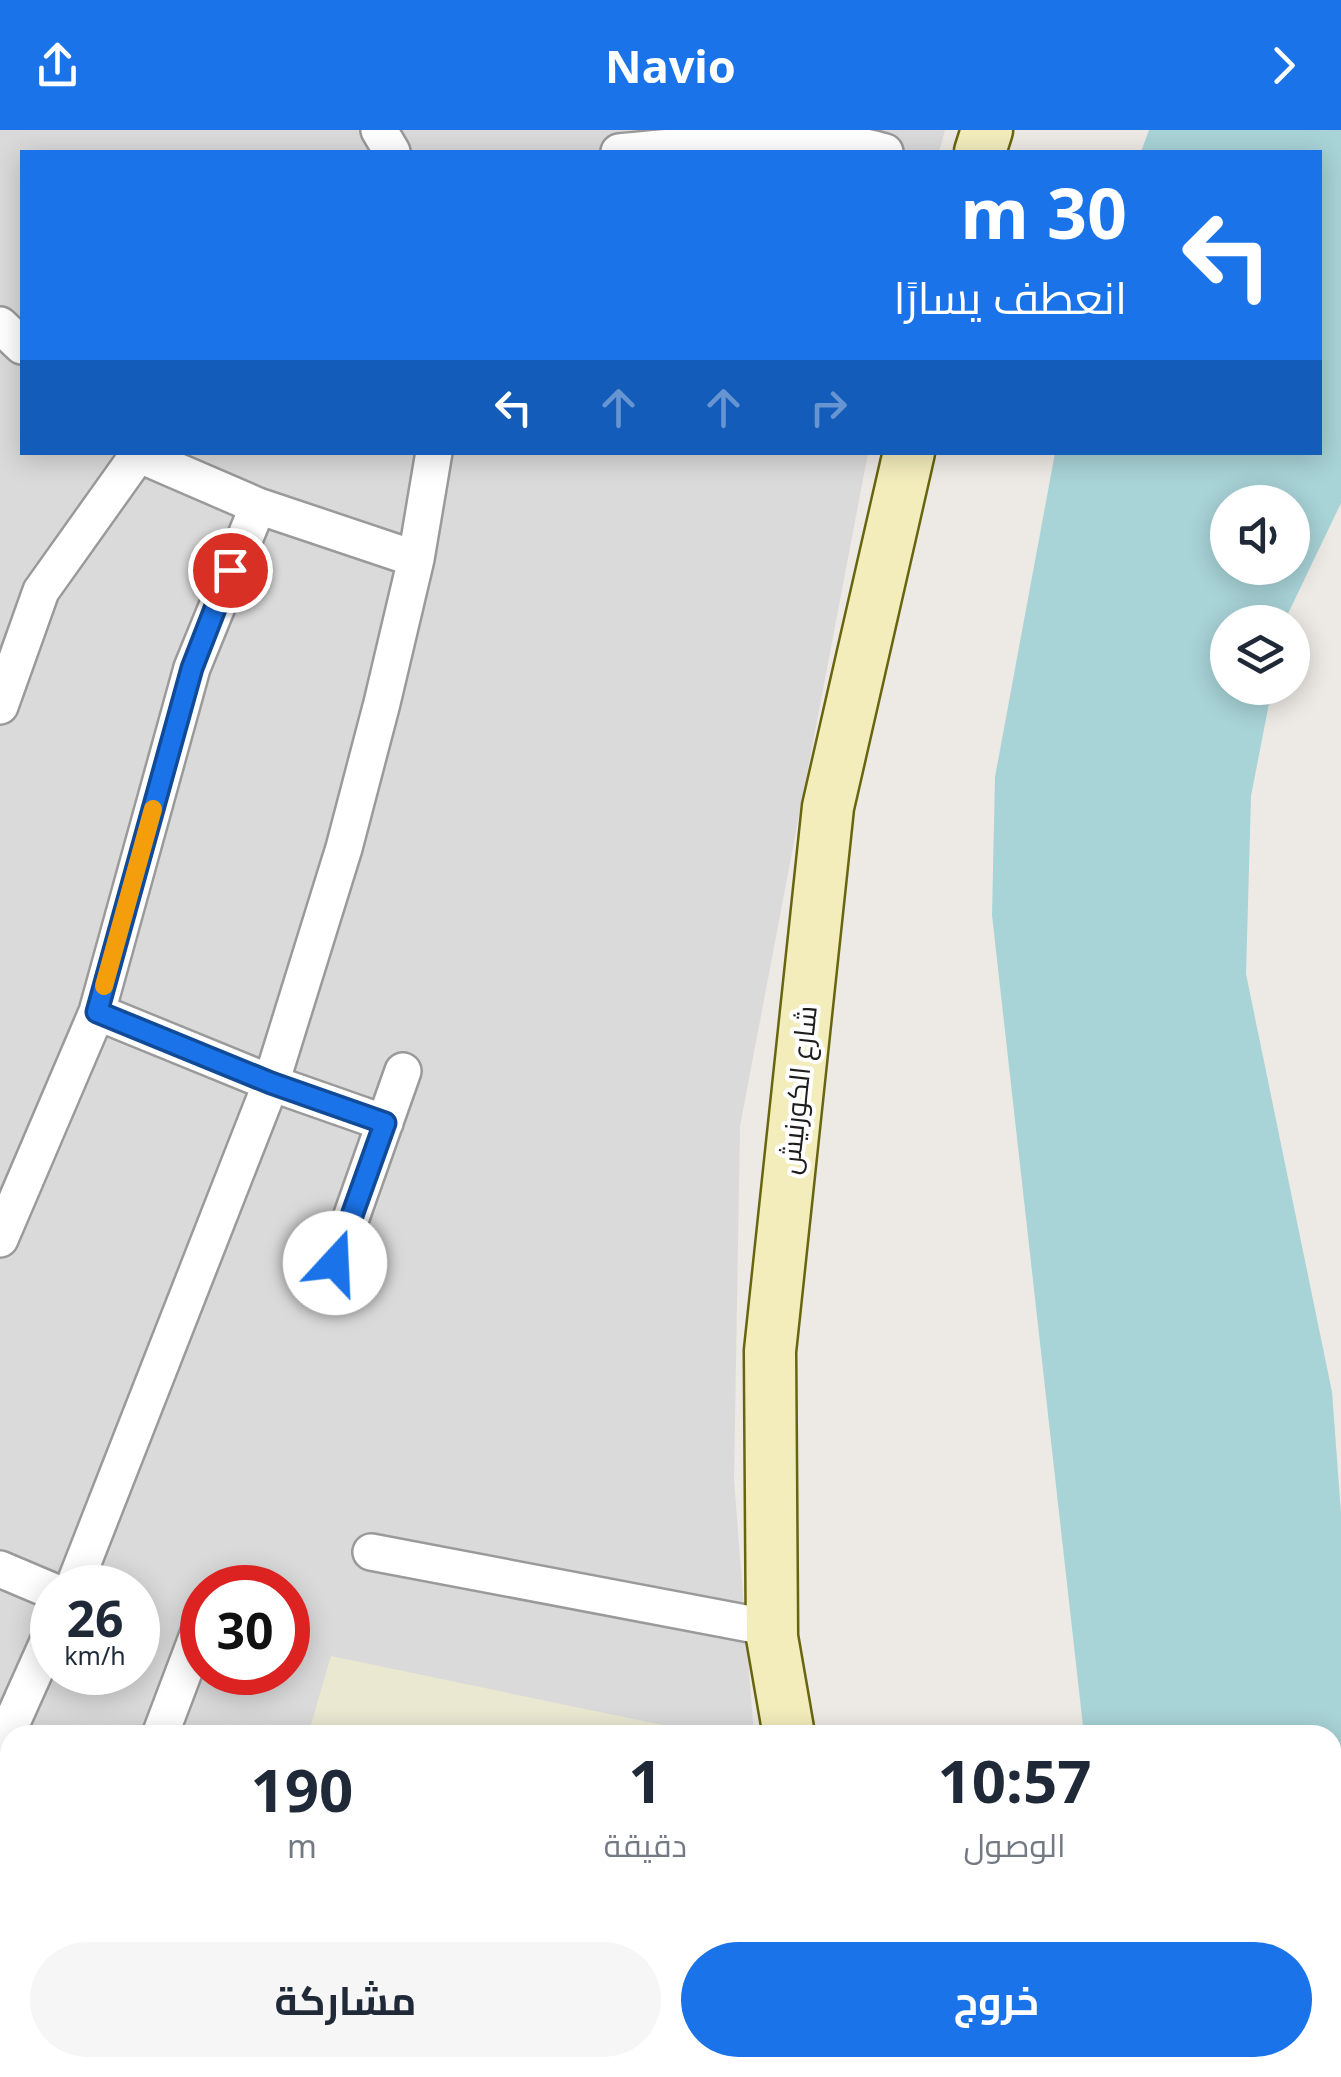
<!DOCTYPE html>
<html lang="ar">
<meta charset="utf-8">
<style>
:root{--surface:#fff;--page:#f6f6f7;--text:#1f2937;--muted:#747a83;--accent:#1a73e8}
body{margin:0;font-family:"Noto Sans",Cairo,sans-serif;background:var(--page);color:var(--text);direction:rtl;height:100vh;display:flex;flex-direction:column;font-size:38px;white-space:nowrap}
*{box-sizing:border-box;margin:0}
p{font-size:32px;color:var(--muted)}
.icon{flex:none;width:55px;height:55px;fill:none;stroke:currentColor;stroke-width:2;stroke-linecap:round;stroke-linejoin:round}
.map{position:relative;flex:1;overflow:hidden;direction:ltr}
.sheet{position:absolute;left:0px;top:1595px;width:1342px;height:352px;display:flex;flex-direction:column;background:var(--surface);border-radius:30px 30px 0 0;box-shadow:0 5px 25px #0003;direction:rtl}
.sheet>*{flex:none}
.hud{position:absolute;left:20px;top:20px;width:1302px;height:305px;border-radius:0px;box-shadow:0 5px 25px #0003;direction:rtl;background:#1a73e8;color:#fff;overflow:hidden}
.tools{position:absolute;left:1210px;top:355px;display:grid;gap:20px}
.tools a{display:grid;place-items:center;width:100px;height:100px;border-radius:50%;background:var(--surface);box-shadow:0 5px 25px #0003;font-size:50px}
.speed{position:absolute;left:30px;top:1435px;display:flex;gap:20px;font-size:50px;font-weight:700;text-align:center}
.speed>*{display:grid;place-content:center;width:130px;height:130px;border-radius:50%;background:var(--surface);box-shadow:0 5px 25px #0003;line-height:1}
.speed small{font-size:25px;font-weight:400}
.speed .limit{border:15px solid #d22;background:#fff;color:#111}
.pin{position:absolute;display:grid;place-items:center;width:85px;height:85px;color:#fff;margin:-42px;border:5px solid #fff;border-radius:50%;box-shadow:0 2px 10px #0007}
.me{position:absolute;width:110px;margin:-55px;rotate:20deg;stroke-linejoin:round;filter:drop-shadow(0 0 8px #0008)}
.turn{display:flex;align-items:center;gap:35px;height:210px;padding:0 30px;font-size:45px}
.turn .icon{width:130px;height:130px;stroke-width:2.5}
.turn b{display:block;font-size:70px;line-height:85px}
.lanes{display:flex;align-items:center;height:95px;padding:0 30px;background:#0003;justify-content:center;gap:50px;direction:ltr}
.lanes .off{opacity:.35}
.eta{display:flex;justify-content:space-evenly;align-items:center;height:170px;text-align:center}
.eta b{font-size:60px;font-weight:700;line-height:70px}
.button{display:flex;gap:20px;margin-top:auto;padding:20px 30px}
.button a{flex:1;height:115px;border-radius:60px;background:var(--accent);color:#fff;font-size:40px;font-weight:700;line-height:115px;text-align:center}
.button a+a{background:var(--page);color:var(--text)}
header{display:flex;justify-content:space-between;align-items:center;height:130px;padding:0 30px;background:var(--accent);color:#fff;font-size:45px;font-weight:700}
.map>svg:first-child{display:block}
.residential{fill:#dbdada;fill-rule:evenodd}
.farmland{fill:#eae8d1}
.water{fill:#a8d3d7;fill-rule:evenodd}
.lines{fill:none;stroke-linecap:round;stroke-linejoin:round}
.street-casing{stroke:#9a9a9a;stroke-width:40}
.secondary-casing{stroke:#68650f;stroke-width:55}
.street{stroke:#fff;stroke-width:35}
.secondary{stroke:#f3edbc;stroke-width:50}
.route-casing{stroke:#114b97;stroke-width:25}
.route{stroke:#1a73e8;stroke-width:18}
.slow{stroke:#f59e0b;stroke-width:18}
.labels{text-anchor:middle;stroke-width:8;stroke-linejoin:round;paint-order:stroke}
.street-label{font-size:28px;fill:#1d1d1d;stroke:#fff}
</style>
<header><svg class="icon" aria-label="forward" viewBox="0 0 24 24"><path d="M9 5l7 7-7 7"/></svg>Navio<svg class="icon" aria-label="share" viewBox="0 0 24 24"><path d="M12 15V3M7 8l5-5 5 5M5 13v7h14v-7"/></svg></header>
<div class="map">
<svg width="1341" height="1947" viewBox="0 0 1341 1947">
<rect width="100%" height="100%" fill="#ede9e4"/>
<path class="residential" d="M0,0H945L939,22H22V322L868,323L740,996L734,1350L754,1605H10V1925H0ZM52,1458H138V1542H52ZM202,1458H288V1542H202Z
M14,1938H782L785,1947H10Z"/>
<path class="farmland" d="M331,1526L710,1605H308Z"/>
<path class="water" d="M1149,0H1341V373L1284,492H1228V558H1272L1251,666L1246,844L1332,1262L1341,1383V1947H1121L1120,1938H1332V1605H1084L992,785L995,647L1055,323L1320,322V22H1141ZM1228,372H1292V438H1228Z"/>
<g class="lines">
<g class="street-casing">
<path id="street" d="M379,0L392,22
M619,22C694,15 815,0 885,22
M0,195L22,216
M133,322L258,376
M0,576L41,461L140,322
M97,882L271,953L385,993
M0,1109L97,882L192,538L258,376L416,429
M335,1133L403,941
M371,1422L771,1498
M0,1439L52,1461
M73,1458L271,953L344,718L382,573L416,429L434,322
M160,1605L202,1494
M0,1619L52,1503
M0,1690L10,1695
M0,1873L10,1874
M424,1938L525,1947
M159,1947L163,1938
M717,1947L724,1938"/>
</g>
<g class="secondary-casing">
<path id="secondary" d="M980,22L987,0
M789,1605L772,1507L770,1221L828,677L909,322
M847,1938L849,1947"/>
</g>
<use href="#street" class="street"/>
<use href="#secondary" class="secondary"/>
</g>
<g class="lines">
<g class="route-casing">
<path id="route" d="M230,440L192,538L97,882L271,953L385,993L335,1133"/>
</g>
<use href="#route" class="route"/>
<path class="slow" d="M104,856L153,679"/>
</g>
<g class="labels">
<g class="street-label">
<text transform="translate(798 960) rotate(-84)" y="10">شارع الكورنيش</text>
</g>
</g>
</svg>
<div class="tools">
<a><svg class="icon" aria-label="sound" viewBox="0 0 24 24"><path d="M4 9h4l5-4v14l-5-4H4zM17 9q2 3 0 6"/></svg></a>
<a><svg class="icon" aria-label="layers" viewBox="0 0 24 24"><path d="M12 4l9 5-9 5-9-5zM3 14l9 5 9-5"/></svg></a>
</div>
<div class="speed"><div>26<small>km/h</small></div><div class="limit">30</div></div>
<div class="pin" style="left:230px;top:440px;background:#d93025"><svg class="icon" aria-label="arrive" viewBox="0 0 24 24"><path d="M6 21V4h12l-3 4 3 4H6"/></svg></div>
<svg class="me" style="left:335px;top:1133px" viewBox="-20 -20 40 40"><circle r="19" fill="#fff"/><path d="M0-13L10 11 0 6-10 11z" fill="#1a73e8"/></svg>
<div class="hud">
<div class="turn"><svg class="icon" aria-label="left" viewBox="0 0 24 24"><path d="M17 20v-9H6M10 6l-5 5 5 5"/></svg><div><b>30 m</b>انعطف يسارًا</div></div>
<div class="lanes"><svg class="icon" aria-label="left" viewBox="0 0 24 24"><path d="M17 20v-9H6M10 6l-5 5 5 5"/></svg><svg class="icon off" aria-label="ahead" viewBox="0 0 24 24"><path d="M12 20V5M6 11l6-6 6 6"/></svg><svg class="icon off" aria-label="ahead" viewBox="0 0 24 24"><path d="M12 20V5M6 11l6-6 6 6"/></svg><svg class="icon off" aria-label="right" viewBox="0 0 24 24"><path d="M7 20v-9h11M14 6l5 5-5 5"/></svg></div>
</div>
<section class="sheet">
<div class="eta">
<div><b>10:57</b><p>الوصول</p></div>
<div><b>1</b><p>دقيقة</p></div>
<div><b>190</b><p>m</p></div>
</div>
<div class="button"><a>خروج</a><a>مشاركة</a></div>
</section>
</div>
